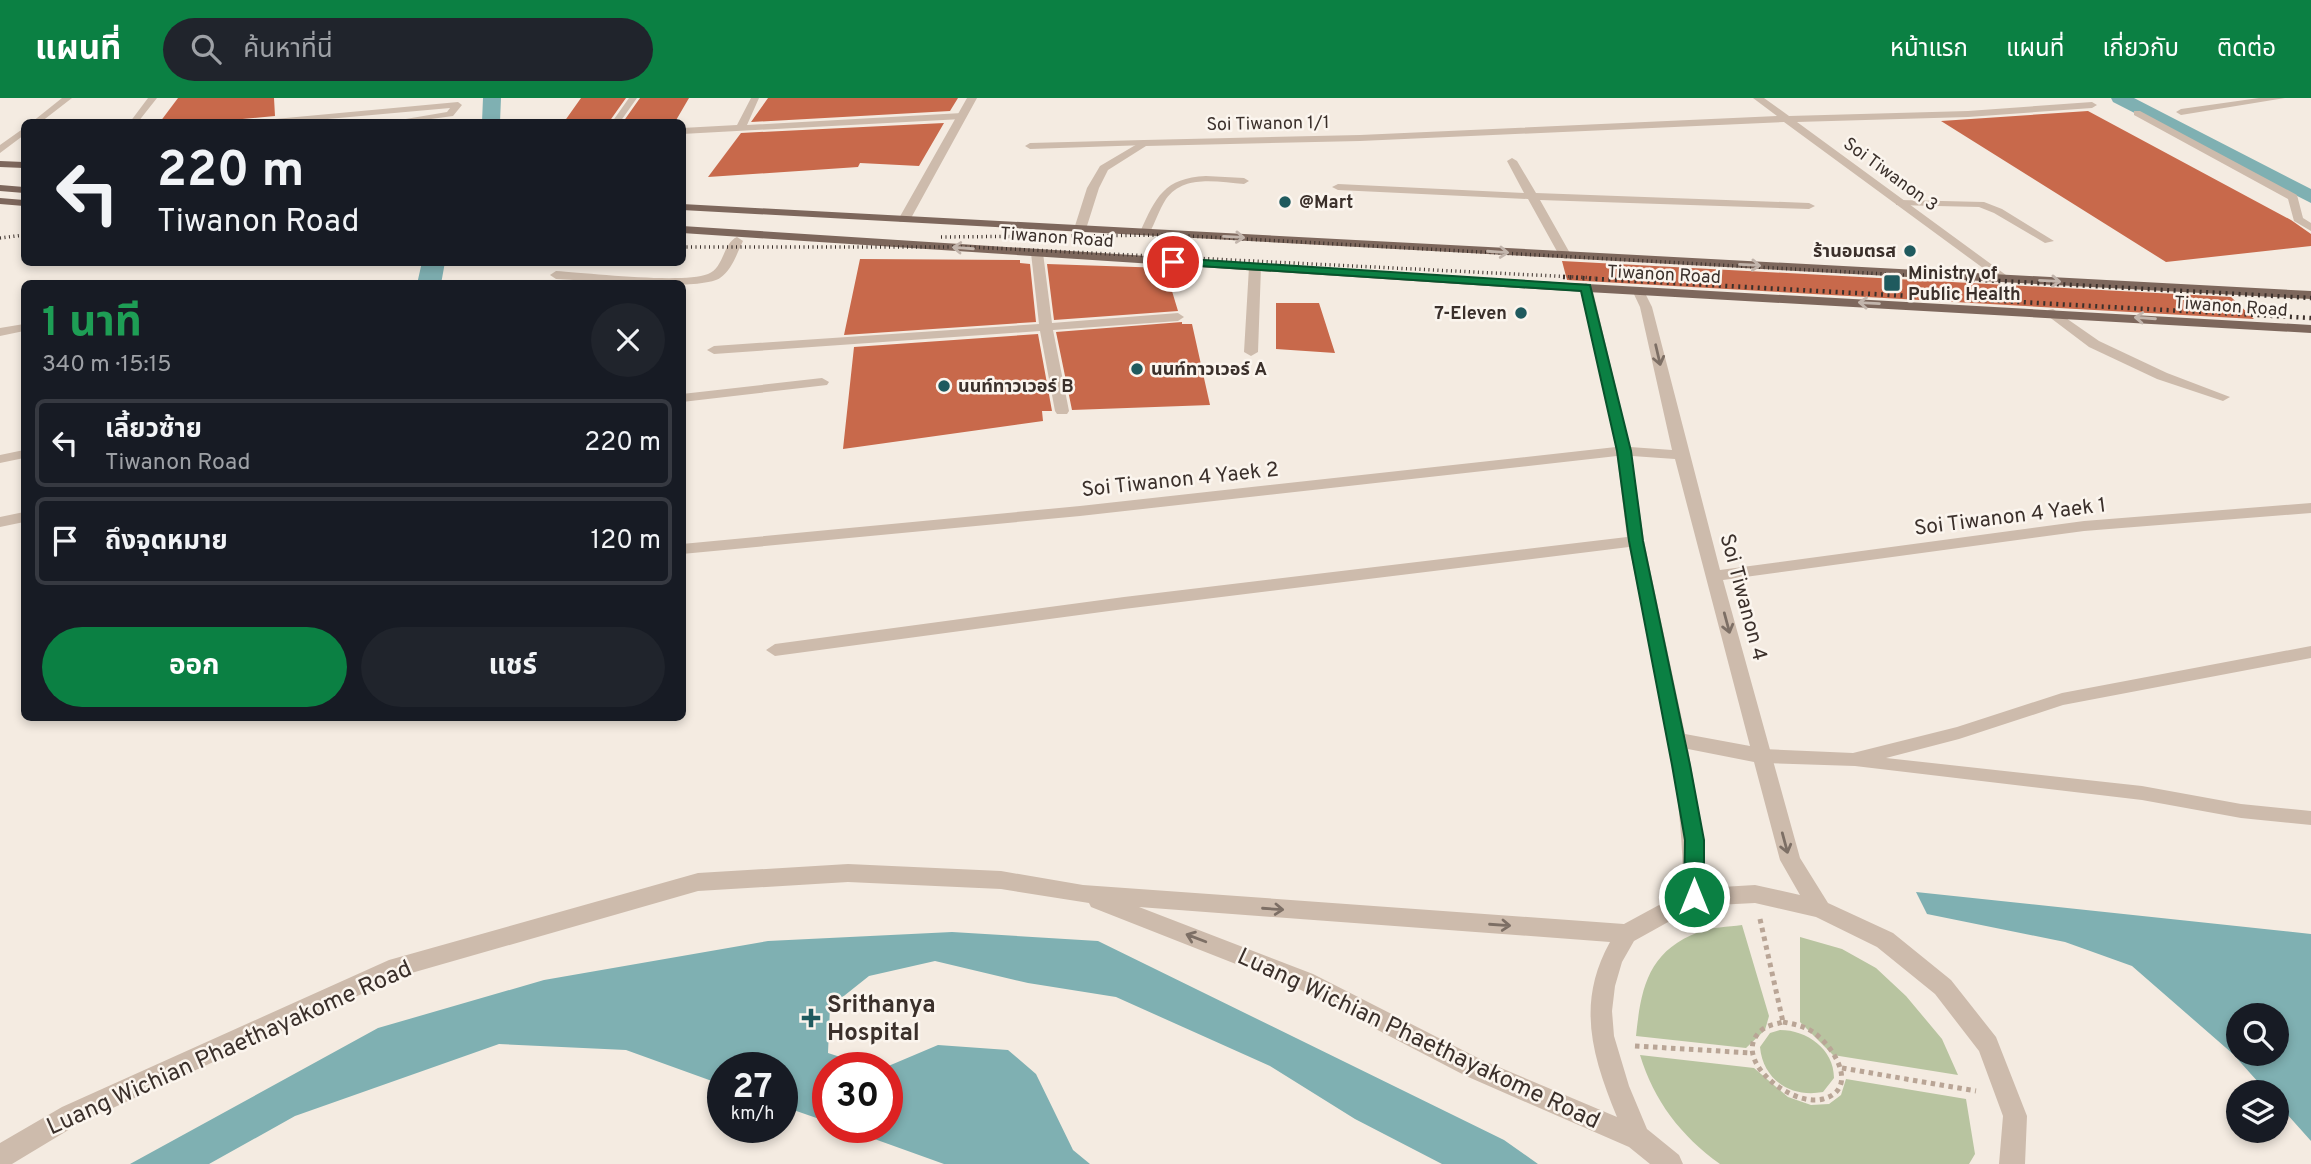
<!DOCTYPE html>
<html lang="th">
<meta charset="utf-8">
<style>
:root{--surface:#171b24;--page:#20242c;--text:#f1f3f6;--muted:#9ea1a6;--line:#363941;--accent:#0b8043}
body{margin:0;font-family:Overpass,"Noto Sans Thai",sans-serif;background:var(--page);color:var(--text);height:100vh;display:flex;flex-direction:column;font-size:26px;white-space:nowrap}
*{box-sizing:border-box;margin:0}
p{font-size:23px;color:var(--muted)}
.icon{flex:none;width:38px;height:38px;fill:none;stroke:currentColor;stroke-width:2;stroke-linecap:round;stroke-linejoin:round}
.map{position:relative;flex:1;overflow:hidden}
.details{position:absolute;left:21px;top:182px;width:665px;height:441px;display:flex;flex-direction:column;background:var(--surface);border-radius:10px;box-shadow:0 4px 10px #0003}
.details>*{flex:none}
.hud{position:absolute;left:21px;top:21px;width:665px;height:147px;border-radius:10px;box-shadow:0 4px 10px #0003;background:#171b24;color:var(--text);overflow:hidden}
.tools{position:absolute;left:2226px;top:905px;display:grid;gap:14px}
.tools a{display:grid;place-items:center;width:63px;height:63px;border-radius:50%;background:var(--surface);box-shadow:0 4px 10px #0003;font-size:35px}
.speed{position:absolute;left:707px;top:954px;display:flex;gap:14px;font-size:35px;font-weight:700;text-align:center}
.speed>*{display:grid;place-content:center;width:91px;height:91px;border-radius:50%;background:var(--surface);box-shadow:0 4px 10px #0003;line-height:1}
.speed small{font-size:18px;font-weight:400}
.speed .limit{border:10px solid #d22;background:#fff;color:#111}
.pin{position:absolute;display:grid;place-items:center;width:60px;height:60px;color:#fff;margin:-30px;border:4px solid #fff;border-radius:50%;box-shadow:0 2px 7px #0007}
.me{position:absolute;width:77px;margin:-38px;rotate:0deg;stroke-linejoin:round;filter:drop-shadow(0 0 5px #0008)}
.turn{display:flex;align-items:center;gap:24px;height:147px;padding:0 21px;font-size:32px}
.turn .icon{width:91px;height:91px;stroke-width:2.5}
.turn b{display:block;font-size:49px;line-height:60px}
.round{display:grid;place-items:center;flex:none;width:74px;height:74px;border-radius:37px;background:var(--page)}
.summary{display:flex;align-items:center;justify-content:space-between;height:119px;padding:0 21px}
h1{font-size:42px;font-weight:700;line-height:52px;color:#1e9e55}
.action{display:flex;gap:14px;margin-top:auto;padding:14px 21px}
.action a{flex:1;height:80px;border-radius:42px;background:var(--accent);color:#fff;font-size:28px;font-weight:700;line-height:80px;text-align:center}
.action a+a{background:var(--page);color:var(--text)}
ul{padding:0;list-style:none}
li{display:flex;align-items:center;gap:21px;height:88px;margin:0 14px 10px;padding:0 7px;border:4px solid var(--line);border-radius:10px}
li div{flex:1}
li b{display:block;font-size:26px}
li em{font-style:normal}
header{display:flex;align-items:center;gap:42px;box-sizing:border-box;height:98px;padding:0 35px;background:var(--accent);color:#fff}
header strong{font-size:33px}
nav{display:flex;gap:38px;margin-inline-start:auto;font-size:24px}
.search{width:490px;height:63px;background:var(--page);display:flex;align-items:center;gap:18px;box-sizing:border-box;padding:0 24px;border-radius:38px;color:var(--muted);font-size:26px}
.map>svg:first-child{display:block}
.green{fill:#b8c4a0}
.water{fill:#7fb0b2;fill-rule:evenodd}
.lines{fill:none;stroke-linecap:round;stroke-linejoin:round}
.canal{fill:#7fb0b2;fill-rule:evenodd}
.building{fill:#c8694b}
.path{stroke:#b9a596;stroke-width:5;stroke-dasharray:4.5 4.5;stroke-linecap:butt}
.lane{fill:#cdbbac;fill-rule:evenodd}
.street{fill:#cdbbac;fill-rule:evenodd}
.primary{fill:#7d675c;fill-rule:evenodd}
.rail-far1{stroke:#3b302b;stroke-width:3.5;stroke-dasharray:1 3.5;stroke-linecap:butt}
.rail{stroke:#3b302b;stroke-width:4.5;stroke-dasharray:2 4.5;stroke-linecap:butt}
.oneway{stroke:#c2b5ac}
.oneway2{stroke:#7d6f65}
.route{fill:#0b8043;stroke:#07532c;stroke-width:2}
.poi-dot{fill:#1f5a5e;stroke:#fbf5ee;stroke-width:2.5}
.labels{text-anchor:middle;stroke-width:5;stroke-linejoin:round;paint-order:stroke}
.far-street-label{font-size:18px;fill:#3b302b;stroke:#fbf5ee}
.far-poi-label{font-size:18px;font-weight:bold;fill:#3b302b;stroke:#fbf5ee;text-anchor:start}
.street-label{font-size:21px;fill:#3b302b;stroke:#fbf5ee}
.near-poi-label{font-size:24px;font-weight:bold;fill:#3b302b;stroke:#fbf5ee;text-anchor:start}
.near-street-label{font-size:24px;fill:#3b302b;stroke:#fbf5ee}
</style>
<header>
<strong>แผนที่</strong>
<div class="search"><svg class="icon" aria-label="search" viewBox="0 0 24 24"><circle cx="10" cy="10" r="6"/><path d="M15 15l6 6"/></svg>ค้นหาที่นี่</div>
<nav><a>หน้าแรก</a><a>แผนที่</a><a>เกี่ยวกับ</a><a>ติดต่อ</a></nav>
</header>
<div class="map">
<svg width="2311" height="1066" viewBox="0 0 2311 1066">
<rect width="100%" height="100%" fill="#f4ebe1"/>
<path class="green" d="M1742,827L1769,918L1765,932L1746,950L1636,938C1641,890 1648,853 1699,834C1711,829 1728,829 1742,827Z
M1800,839L1842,851L1876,870L1906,898L1942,941L1958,977L1833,957L1800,924Z
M1780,932C1807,932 1834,951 1834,980L1823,994C1791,1000 1763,982 1760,949L1770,935Z
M1640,957L1754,970L1788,999L1811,1007L1829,1006L1841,997L1846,981L1966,1001L1975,1056L1969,1066H1720C1681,1038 1654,1003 1640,957Z"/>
<path class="water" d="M1916,794L2311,836V1043L2277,1005V994H2267L2233,956L2132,868L2065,844L1927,816ZM2238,917H2277V956H2238Z
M952,834L1098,843L1504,1042L1538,1066H1442L1355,1021L1270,968L1116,899L1028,885L935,863L869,878L830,909L828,955L871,969L828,970V1024L782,1008V970H723V987L626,952L499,946L295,1018L209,1066H130L378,930L544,882L768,843Z
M938,947L1008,952L1036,976L1073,1052L1090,1066H944L841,1029H887L886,969Z"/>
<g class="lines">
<path class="canal" d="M483,0H501L500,24H482Z
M2111,0H2134L2311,91V105L2113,4Z
M422,164H445L441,186H417Z"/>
</g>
<path class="building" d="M178,0H274L275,18L210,24H160Z
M581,0H626L609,24H564Z
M640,0H689L675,24H623Z
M768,0H958L950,13L751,24Z
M2088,13L2291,122L2311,136V148L2166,164L1941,23Z
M944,25L919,68L860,65L858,69L708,79L741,35Z
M860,161L1020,162V165L1030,166L1036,224L844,237Z
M1562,163L2231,199L2254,221L1567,182Z
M1047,166L1165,170L1178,213L1054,222Z
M1276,205H1319L1335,255L1276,251Z
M1182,224V226H1192L1210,307L1072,312L1056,234Z
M1038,236L1052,313H1042L1043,323L843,351L854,249Z"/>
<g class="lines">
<path class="path" d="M1760,821L1783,924
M1783,924C1794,926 1804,928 1813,934C1834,948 1860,991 1823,1001C1790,1010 1727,958 1763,931C1768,927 1777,926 1783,924Z
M1635,948L1752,955
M1842,970L1976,993"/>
<path class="lane" d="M62,0H72L41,24H32Z
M148,0H157L138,24H130Z
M629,0H637L620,24H612Z
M751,0H759L747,27L962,15L966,18L962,21L682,36V30L737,27Z
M458,4L462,7L453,18L409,24H388L447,14L450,10L294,24H270L275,21Z
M2134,13H2140L2297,97L2303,120L2311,125V133L2294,123L2288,101L2134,17Z
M24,30V37L0,55V47Z
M1144,42L1149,45L1147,47L1030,51L1025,48L1030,45Z
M1206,78L1244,80L1249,83L1244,86C1218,84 1184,76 1166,101C1159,112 1155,125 1149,136H1141L1140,134C1156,99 1164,80 1206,78Z
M1900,102L1984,104L2002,111L2054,143L2045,145L1994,115L1979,109L1896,107V103Z
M24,226V233L0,238V230Z
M24,352V360L0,365V357Z
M2311,548V560L2063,607L1959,641L1886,660L2142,688L2241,706L2311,713V727L2241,720L2142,702L1855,668L1763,665L1757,663L1754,658L1757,653L1763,651L1853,655L1957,629L2062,595Z"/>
<path class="street" d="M967,0H977L910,122L900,124L898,122Z
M1753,0H1764L1789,18L1968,13L2092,4L2097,7L2092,10L1968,19L1797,24L2006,177V183L2002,184L1784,24L1360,43L1146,48L1108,72L1099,90L1086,131L1080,134L1074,131L1087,90L1100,68L1144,42L1360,37L1777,18Z
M2259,0H2285L2181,17L2176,14L2181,11Z
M1512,60L1517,63L1536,95L1809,105L1815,108L1809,111L1540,102L1571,157L1565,161L1559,157L1528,101L1338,92L1332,89L1338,86L1524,95L1507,63Z
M737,139L743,143C737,155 732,172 720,180C699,194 587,182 556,181L550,177L556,173C588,175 682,186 708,176C724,170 723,145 737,139Z
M1037,151L1043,155L1052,225L1178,215L1184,219L1178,223L1053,232L1069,313L1067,316H1057L1055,313L1040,233L714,256L707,252L714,248L1039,226L1031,155Z
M1255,165L1261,169L1258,254L1251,258L1244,254L1249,169Z
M1586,185L1592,189L1630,349L1672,352L1640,209L1632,192L1634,189H1642L1652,209L1720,472L2084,423L2311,405V415L2084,433L1723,482L1800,760L1828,805L1893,835L1951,882L1996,939L2027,1018L2025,1066H1999L2003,1018L1979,953L1935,896L1877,849L1816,819L1755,805L1697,808L1634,843L1622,864L1615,888L1612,913L1614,938L1629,988L1647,1031L1679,1057L1683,1066H1650L1629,1049L1466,978L1297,890L1091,809L1089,805L1001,791L848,784L698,793L401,878L80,1025L12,1066H0V1045L62,1009L389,862L698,775L848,766L1001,773L1083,787L1624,826L1683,794C1684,678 1652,562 1629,449L1124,511L775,558L766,552L775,546L1124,499L1627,439L1617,358L1080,418L682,456V446L1080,408L1616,349L1580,189ZM1632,358L1675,361L1750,648L1685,636L1644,443ZM1688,651L1754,664L1780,762L1800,797L1755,787L1705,790L1704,742ZM1139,809L1610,844C1576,905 1592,958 1617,1019L1482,962L1313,876Z
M2053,211L2099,243L2167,275L2230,299L2223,303L2157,281L2089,249L2048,218V212Z
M822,280L829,284L827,287L682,304V296Z
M24,414V424L0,429V419Z"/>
<path class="primary" d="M0,63L24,64V70L0,69Z
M0,87L24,89V95L0,93Z
M0,100L24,102V108L0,106Z
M682,106L2311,193V201L682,112Z
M682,128L1535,183L2311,227V235L1535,191L682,135Z"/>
<path class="rail-far1" d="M941,139L1172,137L1958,180
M0,140L24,137
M682,149H970L1595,180"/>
<path class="rail" d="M1563,179L2311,220
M1927,179L2311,200"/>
</g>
<defs><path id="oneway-shaft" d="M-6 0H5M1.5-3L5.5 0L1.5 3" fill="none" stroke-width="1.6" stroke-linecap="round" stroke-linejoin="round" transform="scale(1.75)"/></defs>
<g class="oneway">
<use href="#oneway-shaft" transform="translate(1234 139) rotate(3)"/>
<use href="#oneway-shaft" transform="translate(963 150) rotate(-176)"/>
<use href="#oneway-shaft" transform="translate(1498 154) rotate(4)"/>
<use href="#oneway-shaft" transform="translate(1750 167) rotate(3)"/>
<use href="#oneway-shaft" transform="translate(2050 183) rotate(3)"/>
<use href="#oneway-shaft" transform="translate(1869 205) rotate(-177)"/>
<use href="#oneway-shaft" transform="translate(2145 220) rotate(-176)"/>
</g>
<g class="oneway2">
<use href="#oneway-shaft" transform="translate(1658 257) rotate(77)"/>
<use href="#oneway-shaft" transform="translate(1727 525) rotate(75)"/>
<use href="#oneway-shaft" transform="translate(1785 745) rotate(75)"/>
<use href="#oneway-shaft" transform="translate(1273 811) rotate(4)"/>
<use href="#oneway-shaft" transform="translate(1500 827) rotate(4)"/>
<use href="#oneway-shaft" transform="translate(1196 840) rotate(-159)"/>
</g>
<path class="route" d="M1173,160L1590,187L1631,353L1643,443L1690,667L1704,742V799L1701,805L1694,807L1687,805L1684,799L1685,742L1672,667L1629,443L1617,353L1581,193L1169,166L1168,164Z"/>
<g class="poi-dot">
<circle cx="1285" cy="104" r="7"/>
<circle cx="1910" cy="153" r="7"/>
<rect x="1883" y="176" width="18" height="18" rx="3.5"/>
<circle cx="1521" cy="215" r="7"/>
<circle cx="1137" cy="271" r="7"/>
<circle cx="944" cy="288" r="7"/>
<path d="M807.5 909.5h7v7h7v7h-7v7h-7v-7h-7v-7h7z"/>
</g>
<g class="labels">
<g class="far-street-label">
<text transform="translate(1268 25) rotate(-1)" y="6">Soi Tiwanon 1/1</text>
<text transform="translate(1891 76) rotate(36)" y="6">Soi Tiwanon 3</text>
<text transform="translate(1057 139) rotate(4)" y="6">Tiwanon Road</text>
<text transform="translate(1664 176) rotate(3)" y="6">Tiwanon Road</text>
<text transform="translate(2231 208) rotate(4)" y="6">Tiwanon Road</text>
</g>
<g class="far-poi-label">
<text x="1299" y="110">@Mart</text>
<text x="1896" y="159" text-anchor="end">ร้านอมตรส</text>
<text x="1908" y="181">Ministry of<tspan x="1908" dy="21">Public Health</tspan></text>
<text x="1507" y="221" text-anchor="end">7-Eleven</text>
<text x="1151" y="277">นนท์ทาวเวอร์ A</text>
<text x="958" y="294">นนท์ทาวเวอร์ B</text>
</g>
<g class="street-label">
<text transform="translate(1180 381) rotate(-6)" y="7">Soi Tiwanon 4 Yaek 2</text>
<text transform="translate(2010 418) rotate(-7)" y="7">Soi Tiwanon 4 Yaek 1</text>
<text transform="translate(1744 499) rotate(75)" y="7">Soi Tiwanon 4</text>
</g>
<g class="near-poi-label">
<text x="827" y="914">Srithanya<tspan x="827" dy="28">Hospital</tspan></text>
</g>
<g class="near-street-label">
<text transform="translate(1419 940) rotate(25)" y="8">Luang Wichian Phaethayakome Road</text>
<text transform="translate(229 949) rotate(-24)" y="8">Luang Wichian Phaethayakome Road</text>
</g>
</g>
</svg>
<div class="tools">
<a><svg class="icon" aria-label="search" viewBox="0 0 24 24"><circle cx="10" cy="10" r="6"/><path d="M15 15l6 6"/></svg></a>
<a><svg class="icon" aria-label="layers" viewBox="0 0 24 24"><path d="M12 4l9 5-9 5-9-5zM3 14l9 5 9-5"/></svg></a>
</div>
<div class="speed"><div>27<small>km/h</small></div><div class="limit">30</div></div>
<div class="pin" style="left:1173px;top:164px;background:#d93025"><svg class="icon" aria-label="arrive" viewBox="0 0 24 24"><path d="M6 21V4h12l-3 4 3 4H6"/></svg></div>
<svg class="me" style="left:1694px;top:799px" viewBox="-20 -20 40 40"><circle r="17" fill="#0b8043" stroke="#fff" stroke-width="3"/><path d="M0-11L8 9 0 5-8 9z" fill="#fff"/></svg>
<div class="hud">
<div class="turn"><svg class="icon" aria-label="left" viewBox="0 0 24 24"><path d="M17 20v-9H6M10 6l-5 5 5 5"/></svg><div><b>220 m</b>Tiwanon Road</div></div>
</div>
<section class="details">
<div class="summary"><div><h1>1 นาที</h1><p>340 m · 15:15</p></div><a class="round"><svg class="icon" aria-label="close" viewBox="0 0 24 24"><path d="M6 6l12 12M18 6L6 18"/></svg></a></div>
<ul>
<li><svg class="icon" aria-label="left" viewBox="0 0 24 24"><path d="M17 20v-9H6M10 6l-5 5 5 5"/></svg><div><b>เลี้ยวซ้าย</b><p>Tiwanon Road</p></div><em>220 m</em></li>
<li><svg class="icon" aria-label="arrive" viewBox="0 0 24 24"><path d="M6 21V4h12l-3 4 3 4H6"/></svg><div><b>ถึงจุดหมาย</b></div><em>120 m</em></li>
</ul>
<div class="action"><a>ออก</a><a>แชร์</a></div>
</section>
</div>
